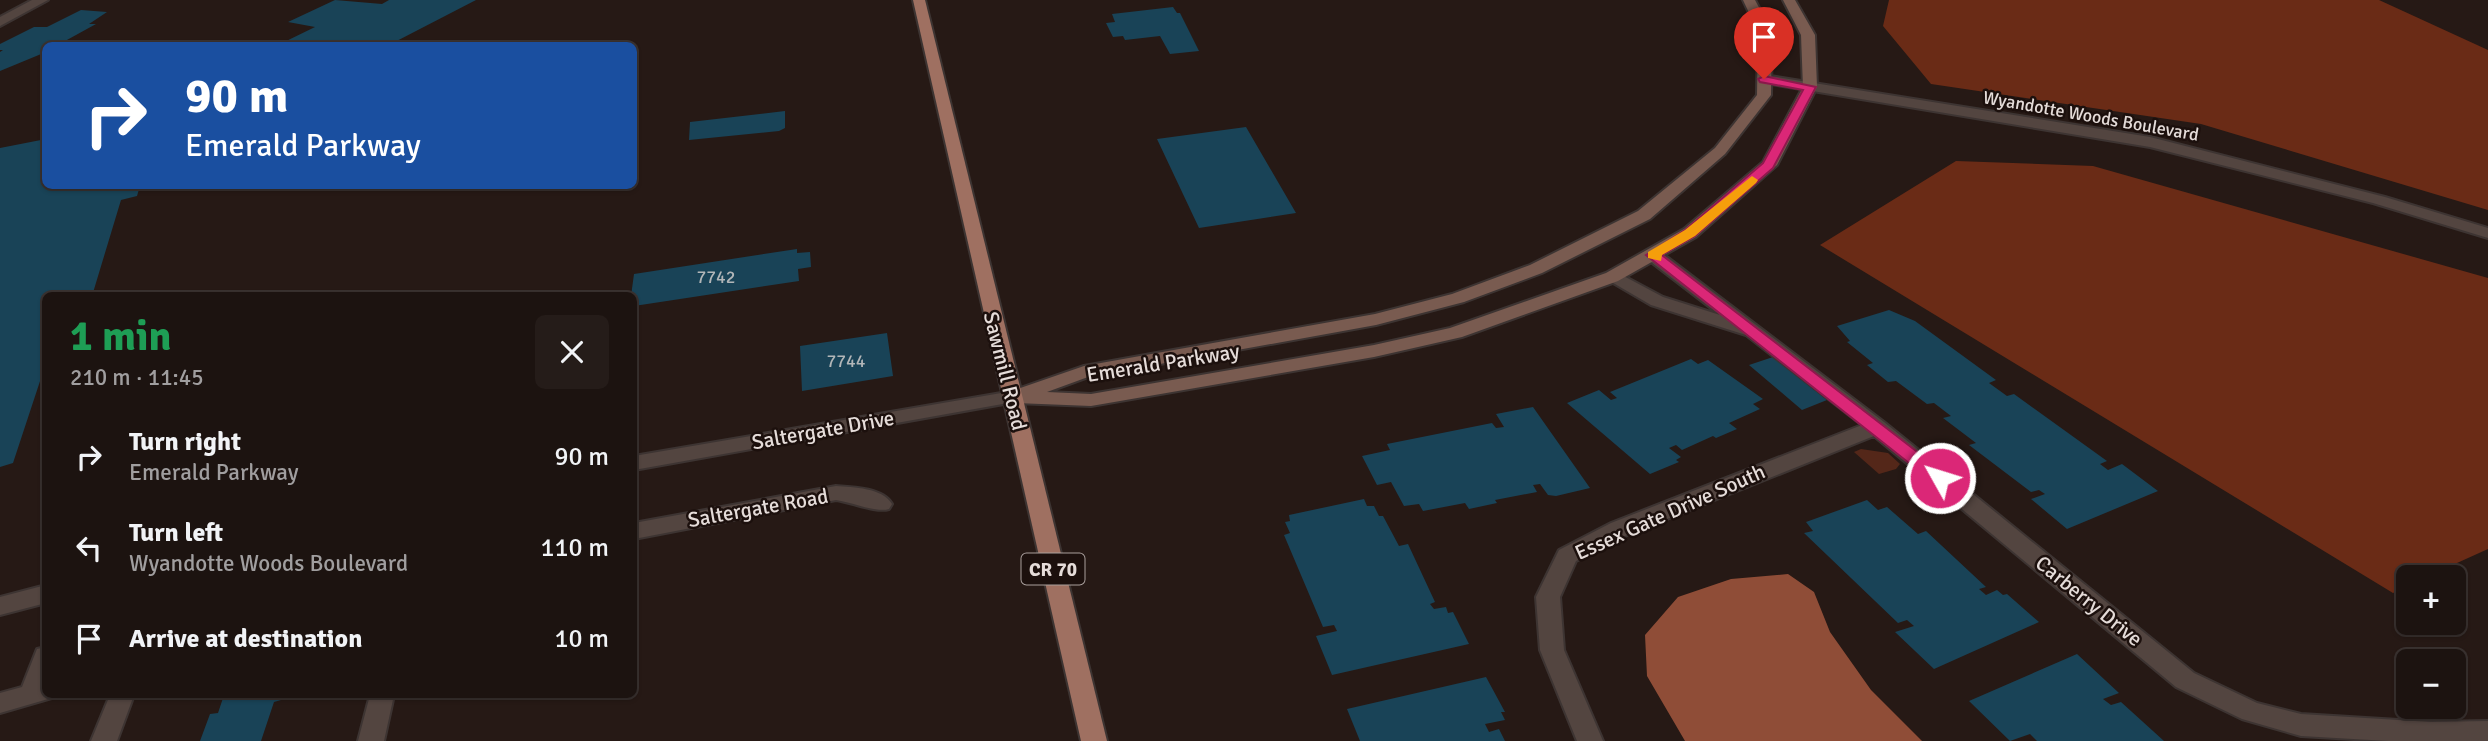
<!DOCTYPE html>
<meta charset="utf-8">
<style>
:root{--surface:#1c1310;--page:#251c19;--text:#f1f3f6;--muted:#a09e9f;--line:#3a3230}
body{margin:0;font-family:Signika,sans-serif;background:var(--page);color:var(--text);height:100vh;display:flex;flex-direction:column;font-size:26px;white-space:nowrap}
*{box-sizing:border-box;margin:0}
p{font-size:23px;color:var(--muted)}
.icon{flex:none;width:38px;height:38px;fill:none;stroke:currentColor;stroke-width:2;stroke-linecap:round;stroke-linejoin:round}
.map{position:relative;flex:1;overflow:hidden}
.sheet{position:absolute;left:42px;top:292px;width:595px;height:406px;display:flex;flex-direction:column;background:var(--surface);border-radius:10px;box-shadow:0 2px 5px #0004,0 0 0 2px var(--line)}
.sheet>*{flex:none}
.hud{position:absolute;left:42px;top:42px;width:595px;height:147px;border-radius:10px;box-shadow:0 2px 5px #0004,0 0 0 2px var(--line);background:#1a4fa0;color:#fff;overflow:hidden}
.fabs{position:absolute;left:2396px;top:565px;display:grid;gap:14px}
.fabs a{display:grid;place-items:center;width:70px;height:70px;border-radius:10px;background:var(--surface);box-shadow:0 2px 5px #0004,0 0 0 2px var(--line);font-size:35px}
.pin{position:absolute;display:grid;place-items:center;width:60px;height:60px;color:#fff;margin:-72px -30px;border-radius:50% 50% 50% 0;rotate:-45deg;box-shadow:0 0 7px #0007}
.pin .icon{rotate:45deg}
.me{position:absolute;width:77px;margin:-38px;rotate:309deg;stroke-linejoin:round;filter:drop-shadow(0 0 5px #0008)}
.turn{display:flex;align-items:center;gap:24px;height:147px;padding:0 28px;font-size:32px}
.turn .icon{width:91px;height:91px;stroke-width:2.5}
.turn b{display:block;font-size:49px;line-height:60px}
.round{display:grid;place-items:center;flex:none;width:74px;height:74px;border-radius:10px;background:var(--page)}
.headline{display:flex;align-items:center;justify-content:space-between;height:119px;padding:0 28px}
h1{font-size:42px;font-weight:700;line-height:52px;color:#1e9e55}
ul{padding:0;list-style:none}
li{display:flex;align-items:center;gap:21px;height:91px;padding:0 28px}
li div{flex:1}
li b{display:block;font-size:26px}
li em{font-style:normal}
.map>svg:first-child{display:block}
.green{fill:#542719}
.forest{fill:#6a2b16}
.water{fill:#8f4d37}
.building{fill:#194357}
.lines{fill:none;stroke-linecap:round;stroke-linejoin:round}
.minor-casing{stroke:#3d3432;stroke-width:4}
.secondary-casing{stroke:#3d3432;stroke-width:4}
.primary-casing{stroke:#3d3432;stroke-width:4}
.minor{fill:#534540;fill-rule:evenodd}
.secondary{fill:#795b50;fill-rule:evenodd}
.primary{fill:#9f7061;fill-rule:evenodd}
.route{fill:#db2777;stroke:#8e194d;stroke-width:2}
.slow{fill:#f59e0b}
.labels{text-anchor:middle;stroke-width:5;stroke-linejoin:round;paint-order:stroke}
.far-street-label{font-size:18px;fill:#e5dcd9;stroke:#1c100d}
.number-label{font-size:18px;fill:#b2b6b8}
.shield{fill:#1c100d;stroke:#a99f9c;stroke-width:2}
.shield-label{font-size:19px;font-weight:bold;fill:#e5dcd9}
.street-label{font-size:21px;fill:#e5dcd9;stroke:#1c100d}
</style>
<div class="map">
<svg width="2488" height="741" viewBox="0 0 2488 741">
<rect width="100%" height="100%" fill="#261915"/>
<path class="green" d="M1861,449L1888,453L1900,464L1896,469L1879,474L1854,452Z"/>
<path class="forest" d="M1889,0H2379L2488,50V210L2201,124L1931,84L1883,26Z
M1956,161L2093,166L2488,278V549L2426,577L2408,578V586L2393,593L1820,245Z"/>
<path class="water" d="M1788,574L1814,592L1830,632L1871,690L1922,741H1685L1647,676L1645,635L1678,597L1731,579Z"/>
<path class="building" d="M335,0L382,4L389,0H476L387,46H276L315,27L288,22Z
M1173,7L1177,13H1180L1199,51L1170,54L1160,36L1125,40L1123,36L1113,37L1106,23L1115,22L1112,14Z
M81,10L107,12L89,24H96L56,46H46V52L0,71V52L3,50H0V44L34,27H47Z
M785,111V128L779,131L689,140L690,122Z
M1246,127L1296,213L1199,228L1157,139Z
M46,139V186H140L137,196L121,200L92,296H46V363L13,463L0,467V148Z
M797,249V253L810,252L811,267L798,269L799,281L634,306L631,296L634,274Z
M1889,310L1915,321L1996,380L1989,383L2007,396L2014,394L2107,461L2100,464L2108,470L2122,464L2158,491L2067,529L2031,499L2045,494L2039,490L2031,492L1969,445L1976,443L1943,418L1951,416L1934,403L1927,404L1896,381L1888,382L1867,365L1873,363L1847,342L1850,341L1837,326Z
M887,333L893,376L802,391L800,346Z
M1773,357L1827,400L1802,410L1749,365Z
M1691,359L1698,364L1708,360L1763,399L1753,404L1760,409L1729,423L1737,429L1716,438L1713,436L1682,450L1676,445L1669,448L1681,457L1676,460L1679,462L1650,474L1567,403L1599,390L1611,400L1617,398L1610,392Z
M1533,407L1590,488L1556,496L1548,495L1540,484L1533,485L1537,492L1495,500L1497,503L1469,509L1465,503L1423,511L1419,504L1404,506L1391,482L1377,485L1362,456L1390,450L1387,444L1492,423L1496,428L1504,427L1496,414Z
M1364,499L1367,506H1374L1379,516H1383L1399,546L1408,544L1435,602L1430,604L1434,609L1446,607L1448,613L1453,612L1469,644L1332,675L1316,636L1337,631L1334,625L1323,627L1284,535L1290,533L1285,522L1290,521L1289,515Z
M1867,500L1878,510L1887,507L1918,534L1926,531L1986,587L1979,589L1986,595L1997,590L2003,595L2007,594L2039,622L1934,669L1895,632L1914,626L1907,620L1898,623L1804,533L1813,531L1806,522Z
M2077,654L2119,693L2103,699L2111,705L2121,702L2164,741H2037L2030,734L2010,741L1969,701Z
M1486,677L1505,712H1501L1505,720L1485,724L1489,732L1499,729L1505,741H1360L1347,709Z
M224,695H282L281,700L274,702L261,741H200L210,714L218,713Z"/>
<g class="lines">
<g class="minor-casing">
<path id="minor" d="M32,0H48L0,26V17Z
M1764,75L2150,137L2385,197L2488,228V238L2373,203L2150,147L1759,82V76Z
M1653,250L1659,251L1884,422L2194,673L2257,703L2301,714L2431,722L2488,721V741H2388L2301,736L2242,719L2176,687L1874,436L1627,535L1576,561L1560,597L1564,650L1603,741H1577L1540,650L1536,597L1559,550L1611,523L1862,425L1746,335L1651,305L1603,277L1612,272L1618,273L1663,297L1720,315L1647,259L1644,255Z
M1013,391L1023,397L1020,401L634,470V456Z
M836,486C853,487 883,488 892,504L889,509C876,513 851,502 836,500L634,539V523Z
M46,585V603L0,615V597Z
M46,647V695H56L55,697L0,713V693L22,687L37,649Z
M110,695H134L117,741H91Z
M370,695H394L384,741H358Z"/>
</g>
<g class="secondary-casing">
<path id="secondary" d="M1743,0H1755L1772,32L1771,95L1725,154L1650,219L1542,273L1464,302L1376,325L1088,377L1047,392L1091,394L1374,345L1450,328L1606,273L1684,229L1763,162L1803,87L1801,35L1783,0H1795L1815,35L1817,87L1777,165L1696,237L1618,281L1462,337L1374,357L1091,406L1013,403L1003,397L1006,393L1084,366L1375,314L1452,294L1530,265L1638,211L1715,148L1757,95L1758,32Z"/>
</g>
<g class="primary-casing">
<path id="primary" d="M913,0H925L1107,741H1081Z"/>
</g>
<use href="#minor" class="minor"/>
<use href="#secondary" class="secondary"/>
<use href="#primary" class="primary"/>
</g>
<path class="route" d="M1764,76L1816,87L1773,168L1695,236L1662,255L1946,474L1948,478L1946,482H1933L1646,255L1685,230L1763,163L1803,90L1760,82L1758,79Z"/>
<path class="slow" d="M1752,176L1758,180L1756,183L1695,236L1662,255L1661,261L1648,258V252L1685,230Z"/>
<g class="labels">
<g class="far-street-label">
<text transform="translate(2091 116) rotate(10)" y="6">Wyandotte Woods Boulevard</text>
</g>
<g class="number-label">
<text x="716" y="283">7742</text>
<text x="846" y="367">7744</text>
</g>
<rect class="shield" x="1021.5" y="553.5" width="63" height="31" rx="5"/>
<g class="shield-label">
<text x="1053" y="576">CR 70</text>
</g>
<g class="street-label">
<text transform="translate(1163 363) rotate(-9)" y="7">Emerald Parkway</text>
<text transform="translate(1005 371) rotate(76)" y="7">Sawmill Road</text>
<text transform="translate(823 430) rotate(-10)" y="7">Saltergate Drive</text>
<text transform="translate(758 508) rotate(-10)" y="7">Saltergate Road</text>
<text transform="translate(1670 512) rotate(-24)" y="7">Essex Gate Drive South</text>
<text transform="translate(2089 601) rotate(39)" y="7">Carberry Drive</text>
</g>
</g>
</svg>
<div class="fabs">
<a>+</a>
<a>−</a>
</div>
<div class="pin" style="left:1764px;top:79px;background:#d93025"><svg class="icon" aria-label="arrive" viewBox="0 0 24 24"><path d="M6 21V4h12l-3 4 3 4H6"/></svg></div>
<svg class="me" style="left:1940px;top:478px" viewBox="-20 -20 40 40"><circle r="17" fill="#db2777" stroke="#fff" stroke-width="3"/><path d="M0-11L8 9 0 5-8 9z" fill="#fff"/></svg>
<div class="hud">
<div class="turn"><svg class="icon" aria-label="right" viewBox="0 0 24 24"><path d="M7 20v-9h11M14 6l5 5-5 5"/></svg><div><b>90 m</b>Emerald Parkway</div></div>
</div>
<section class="sheet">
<div class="headline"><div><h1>1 min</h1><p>210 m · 11:45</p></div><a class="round"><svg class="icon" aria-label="close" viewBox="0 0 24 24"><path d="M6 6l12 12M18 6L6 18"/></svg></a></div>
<ul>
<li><svg class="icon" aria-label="right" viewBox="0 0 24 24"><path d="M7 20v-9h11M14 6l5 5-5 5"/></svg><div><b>Turn right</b><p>Emerald Parkway</p></div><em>90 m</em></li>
<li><svg class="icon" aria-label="left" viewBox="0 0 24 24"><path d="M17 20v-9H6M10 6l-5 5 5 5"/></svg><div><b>Turn left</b><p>Wyandotte Woods Boulevard</p></div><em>110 m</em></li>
<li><svg class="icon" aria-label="arrive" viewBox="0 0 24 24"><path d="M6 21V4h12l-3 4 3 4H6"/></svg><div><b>Arrive at destination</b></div><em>10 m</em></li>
</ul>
</section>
</div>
